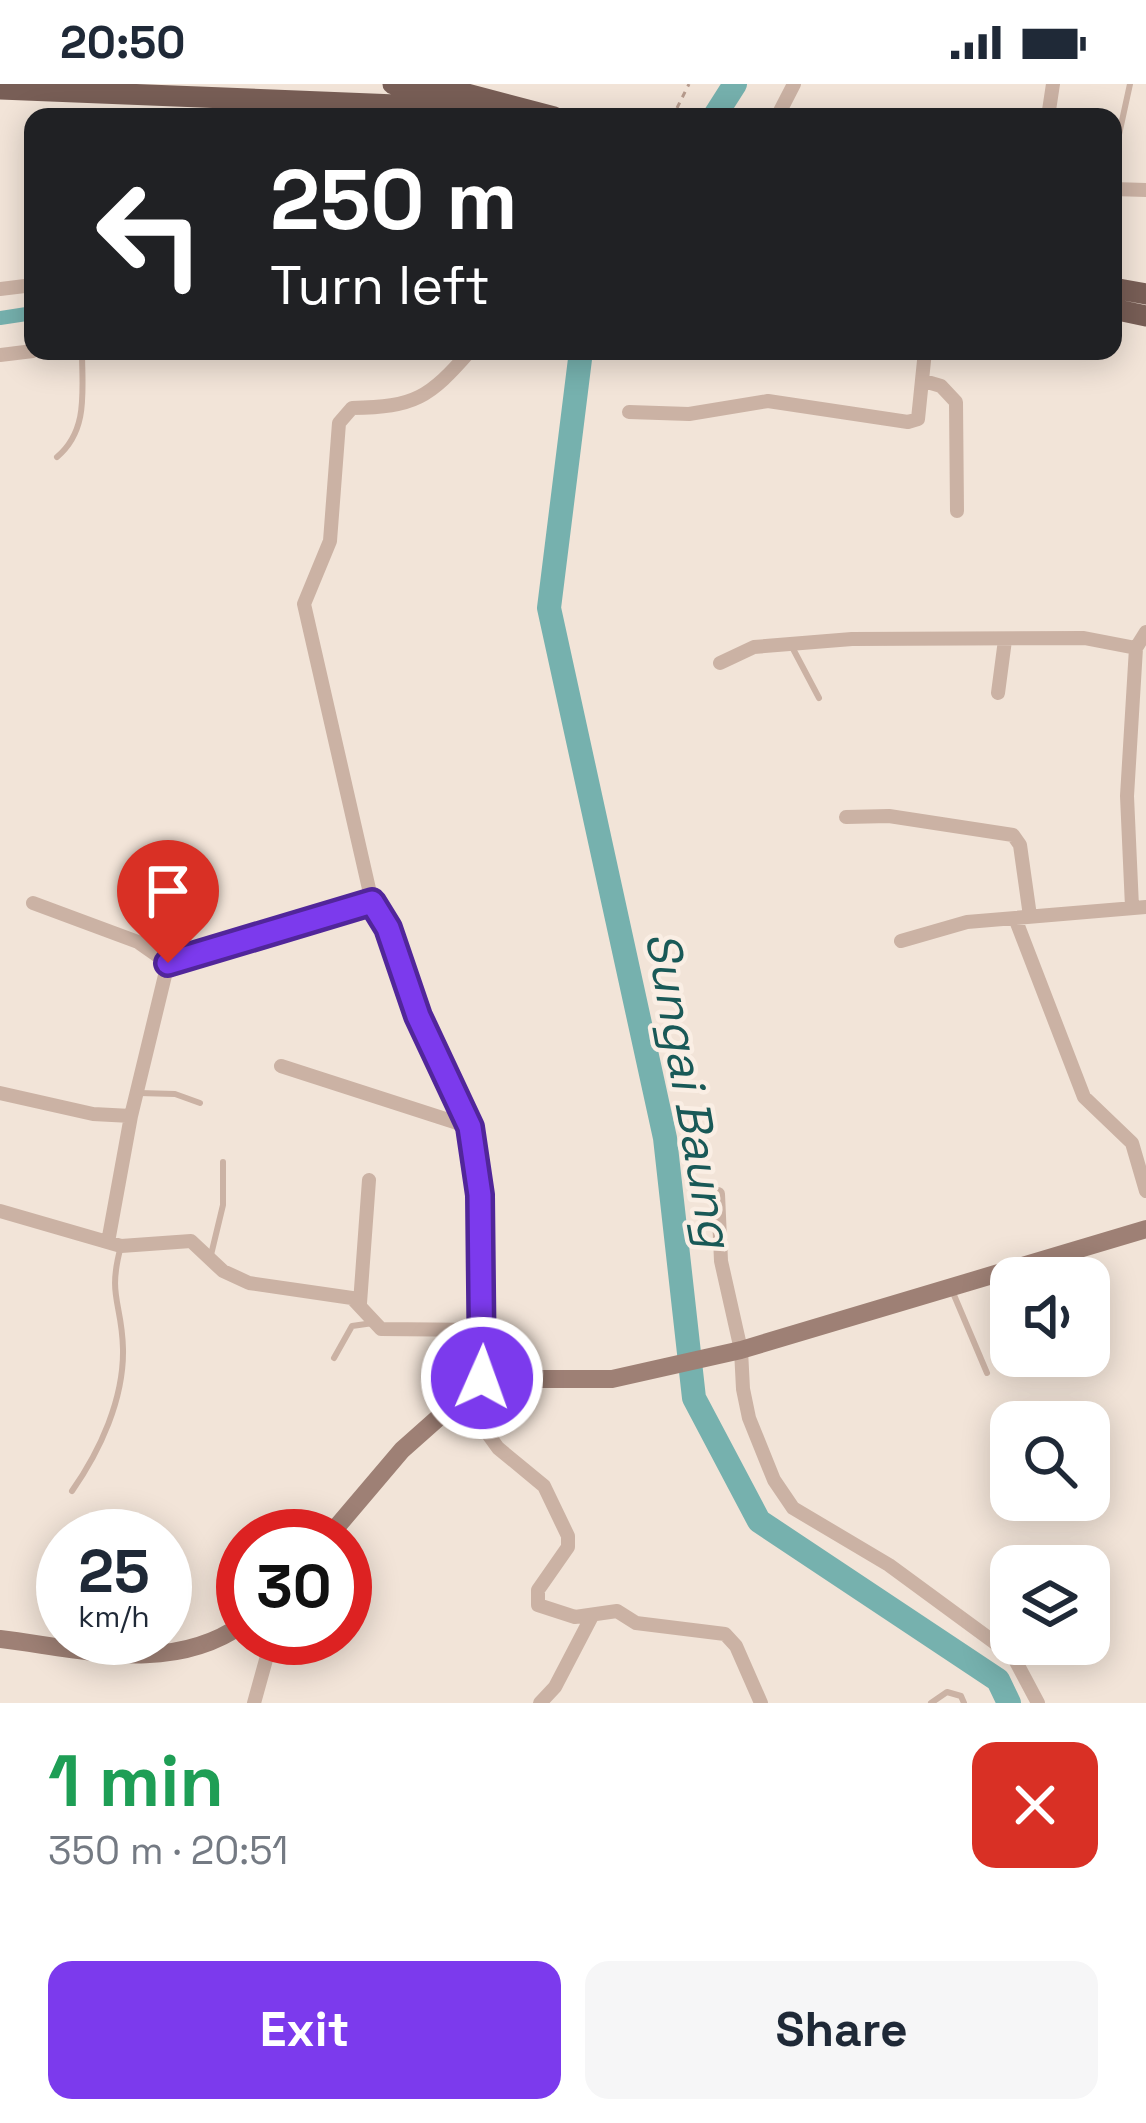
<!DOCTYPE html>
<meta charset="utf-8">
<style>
:root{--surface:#fff;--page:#f6f6f7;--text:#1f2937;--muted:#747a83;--accent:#7c3aed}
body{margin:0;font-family:"Space Grotesk",sans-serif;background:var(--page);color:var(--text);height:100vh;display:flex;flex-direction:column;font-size:45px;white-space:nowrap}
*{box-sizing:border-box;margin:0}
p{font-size:39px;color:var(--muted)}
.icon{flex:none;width:66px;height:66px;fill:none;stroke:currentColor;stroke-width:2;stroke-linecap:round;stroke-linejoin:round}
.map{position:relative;height:1619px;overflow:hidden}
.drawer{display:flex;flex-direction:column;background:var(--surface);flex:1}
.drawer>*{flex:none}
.banner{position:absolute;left:24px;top:24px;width:1098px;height:252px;border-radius:24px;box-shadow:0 6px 30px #0003;background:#202124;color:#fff;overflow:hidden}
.buttons{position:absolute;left:990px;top:1173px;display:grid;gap:24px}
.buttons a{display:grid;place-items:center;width:120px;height:120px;border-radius:24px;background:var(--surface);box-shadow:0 6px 30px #0003;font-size:60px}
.speed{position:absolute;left:36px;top:1425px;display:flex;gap:24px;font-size:60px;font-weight:700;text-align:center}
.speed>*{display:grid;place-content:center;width:156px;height:156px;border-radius:50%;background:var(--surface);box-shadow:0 6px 30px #0003;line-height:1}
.speed small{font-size:30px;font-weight:400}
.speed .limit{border:18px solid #d22;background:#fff;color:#111}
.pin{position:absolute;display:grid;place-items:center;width:102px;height:102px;color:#fff;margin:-123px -51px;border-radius:50% 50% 50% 0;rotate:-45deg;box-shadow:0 0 12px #0007}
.pin .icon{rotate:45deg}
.me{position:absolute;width:132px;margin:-66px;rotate:2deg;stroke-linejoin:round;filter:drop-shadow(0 0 9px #0008)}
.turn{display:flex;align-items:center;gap:42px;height:252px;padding:0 48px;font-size:54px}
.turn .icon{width:156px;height:156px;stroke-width:2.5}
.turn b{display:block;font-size:84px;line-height:102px}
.round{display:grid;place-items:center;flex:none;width:126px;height:126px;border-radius:24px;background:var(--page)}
.summary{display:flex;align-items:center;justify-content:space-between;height:204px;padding:0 48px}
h1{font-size:72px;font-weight:700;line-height:90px;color:#1e9e55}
.button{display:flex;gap:24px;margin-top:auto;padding:24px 48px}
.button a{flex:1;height:138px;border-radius:24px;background:var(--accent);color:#fff;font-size:48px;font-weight:700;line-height:138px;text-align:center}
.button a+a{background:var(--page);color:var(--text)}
.status{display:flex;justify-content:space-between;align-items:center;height:84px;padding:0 60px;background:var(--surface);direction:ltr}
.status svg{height:33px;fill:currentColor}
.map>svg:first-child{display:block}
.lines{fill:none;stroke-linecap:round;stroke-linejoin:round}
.canal{stroke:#76b1ae;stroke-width:14}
.river{stroke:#76b1ae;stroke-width:24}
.path{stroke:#b79c8e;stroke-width:3;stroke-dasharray:6 6;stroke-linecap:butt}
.lane{stroke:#cbb2a4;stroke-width:6}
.street{stroke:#cbb2a4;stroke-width:14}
.secondary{stroke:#9e8075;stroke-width:18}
.primary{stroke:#785e56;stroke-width:21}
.route-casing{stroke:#51269a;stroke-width:30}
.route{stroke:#7c3aed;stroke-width:21}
.labels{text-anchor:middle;stroke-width:9;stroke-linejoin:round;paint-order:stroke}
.water-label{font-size:48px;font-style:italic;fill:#195957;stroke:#faeee4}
</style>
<div class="status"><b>20:50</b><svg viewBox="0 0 49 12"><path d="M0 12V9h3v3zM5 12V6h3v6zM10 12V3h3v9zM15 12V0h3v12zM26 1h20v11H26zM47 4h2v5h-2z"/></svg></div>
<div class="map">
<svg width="1146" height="1619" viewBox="0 0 1146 1619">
<rect width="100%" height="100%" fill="#f2e4d8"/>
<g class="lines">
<path class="canal" d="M0,234L33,229"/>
<path class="river" d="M714,33L735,0
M581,267L549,524L665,1054L694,1314L759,1437L998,1596L1009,1619"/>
<path class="path" d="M677,24L689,0"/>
<path class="lane" d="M1113,78L1130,0
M57,373C89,346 82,306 82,267
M791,561L819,614
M139,1009L175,1010L200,1019
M210,1175L223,1121V1078
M1003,1189L1011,1205
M951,1204L987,1289
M334,1274L352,1242L373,1239
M72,1407C100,1367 124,1315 123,1265C122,1218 107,1213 121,1162
M931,1619L947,1608L961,1612L964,1619"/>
<path class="street" d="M777,33L794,0
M1048,33L1053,0
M1113,105L1146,106
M0,205L33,201
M470,267C429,314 415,323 352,324L339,339L330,457L304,520L372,818C394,853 402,891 417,929C432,966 456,999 468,1037C491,1106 485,1221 482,1295
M0,271L33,267
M924,297L941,302L956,318L957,427
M629,328L689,330L768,317L908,338L918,335L925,267
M720,579L754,563L852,555L1084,554L1136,564
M998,609L1005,556
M846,733L889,732L1013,751L1020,761L1030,832
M1132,823L1127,712L1136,564L1146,548
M1015,834L1084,1013L1132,1059L1146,1107
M901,857L967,838L1146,823
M168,879L372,818
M281,982L470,1043
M0,1009L93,1030L131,1032L168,879L138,858L33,819
M718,1110L721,1177L741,1266L743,1305L749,1334L774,1396L793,1424L889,1481L1013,1572L1038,1619
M0,1127L121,1162L191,1157L223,1187L249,1199L352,1214L381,1245L484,1246
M108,1158L131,1032
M360,1219L369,1096
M462,1314L498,1364L544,1402L568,1452V1463L538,1506V1521L575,1533L617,1527L636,1539L725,1550L736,1562L761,1619
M254,1619L272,1554
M540,1619L555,1603L592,1532"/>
<path class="secondary" d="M329,1452L402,1366L482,1295H612L741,1266L1146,1145
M0,1555C82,1565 171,1591 243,1540"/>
<path class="primary" d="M393,0L467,10L554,33
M0,5L396,21L480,33
M1113,204L1146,210
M1113,225L1146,232"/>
</g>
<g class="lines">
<g class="route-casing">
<path id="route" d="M168,879L372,818L388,844L418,932L470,1043L480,1111L482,1294"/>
</g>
<use href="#route" class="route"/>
</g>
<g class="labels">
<g class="water-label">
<text transform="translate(690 1005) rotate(80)" y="17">Sungai Baung</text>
</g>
</g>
</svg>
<div class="buttons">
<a><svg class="icon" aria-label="sound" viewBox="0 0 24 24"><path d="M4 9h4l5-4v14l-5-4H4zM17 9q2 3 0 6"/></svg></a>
<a><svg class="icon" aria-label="search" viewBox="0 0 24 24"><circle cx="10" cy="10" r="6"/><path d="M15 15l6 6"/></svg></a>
<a><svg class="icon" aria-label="layers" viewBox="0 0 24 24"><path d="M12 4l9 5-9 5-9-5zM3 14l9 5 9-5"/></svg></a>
</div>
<div class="speed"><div>25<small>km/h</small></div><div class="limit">30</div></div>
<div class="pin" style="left:168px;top:879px;background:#d93025"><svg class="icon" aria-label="arrive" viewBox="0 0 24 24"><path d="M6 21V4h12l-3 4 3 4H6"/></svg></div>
<svg class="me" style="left:482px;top:1294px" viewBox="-20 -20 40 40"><circle r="17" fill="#7c3aed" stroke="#fff" stroke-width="3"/><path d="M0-11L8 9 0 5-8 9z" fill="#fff"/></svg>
<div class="banner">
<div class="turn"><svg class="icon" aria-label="left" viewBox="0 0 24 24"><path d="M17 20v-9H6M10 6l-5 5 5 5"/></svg><div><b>250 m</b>Turn left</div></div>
</div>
</div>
<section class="drawer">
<div class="summary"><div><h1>1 min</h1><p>350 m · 20:51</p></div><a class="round" style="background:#d93025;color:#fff"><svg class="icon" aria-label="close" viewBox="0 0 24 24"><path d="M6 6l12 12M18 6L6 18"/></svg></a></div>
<div class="button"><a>Exit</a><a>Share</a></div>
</section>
